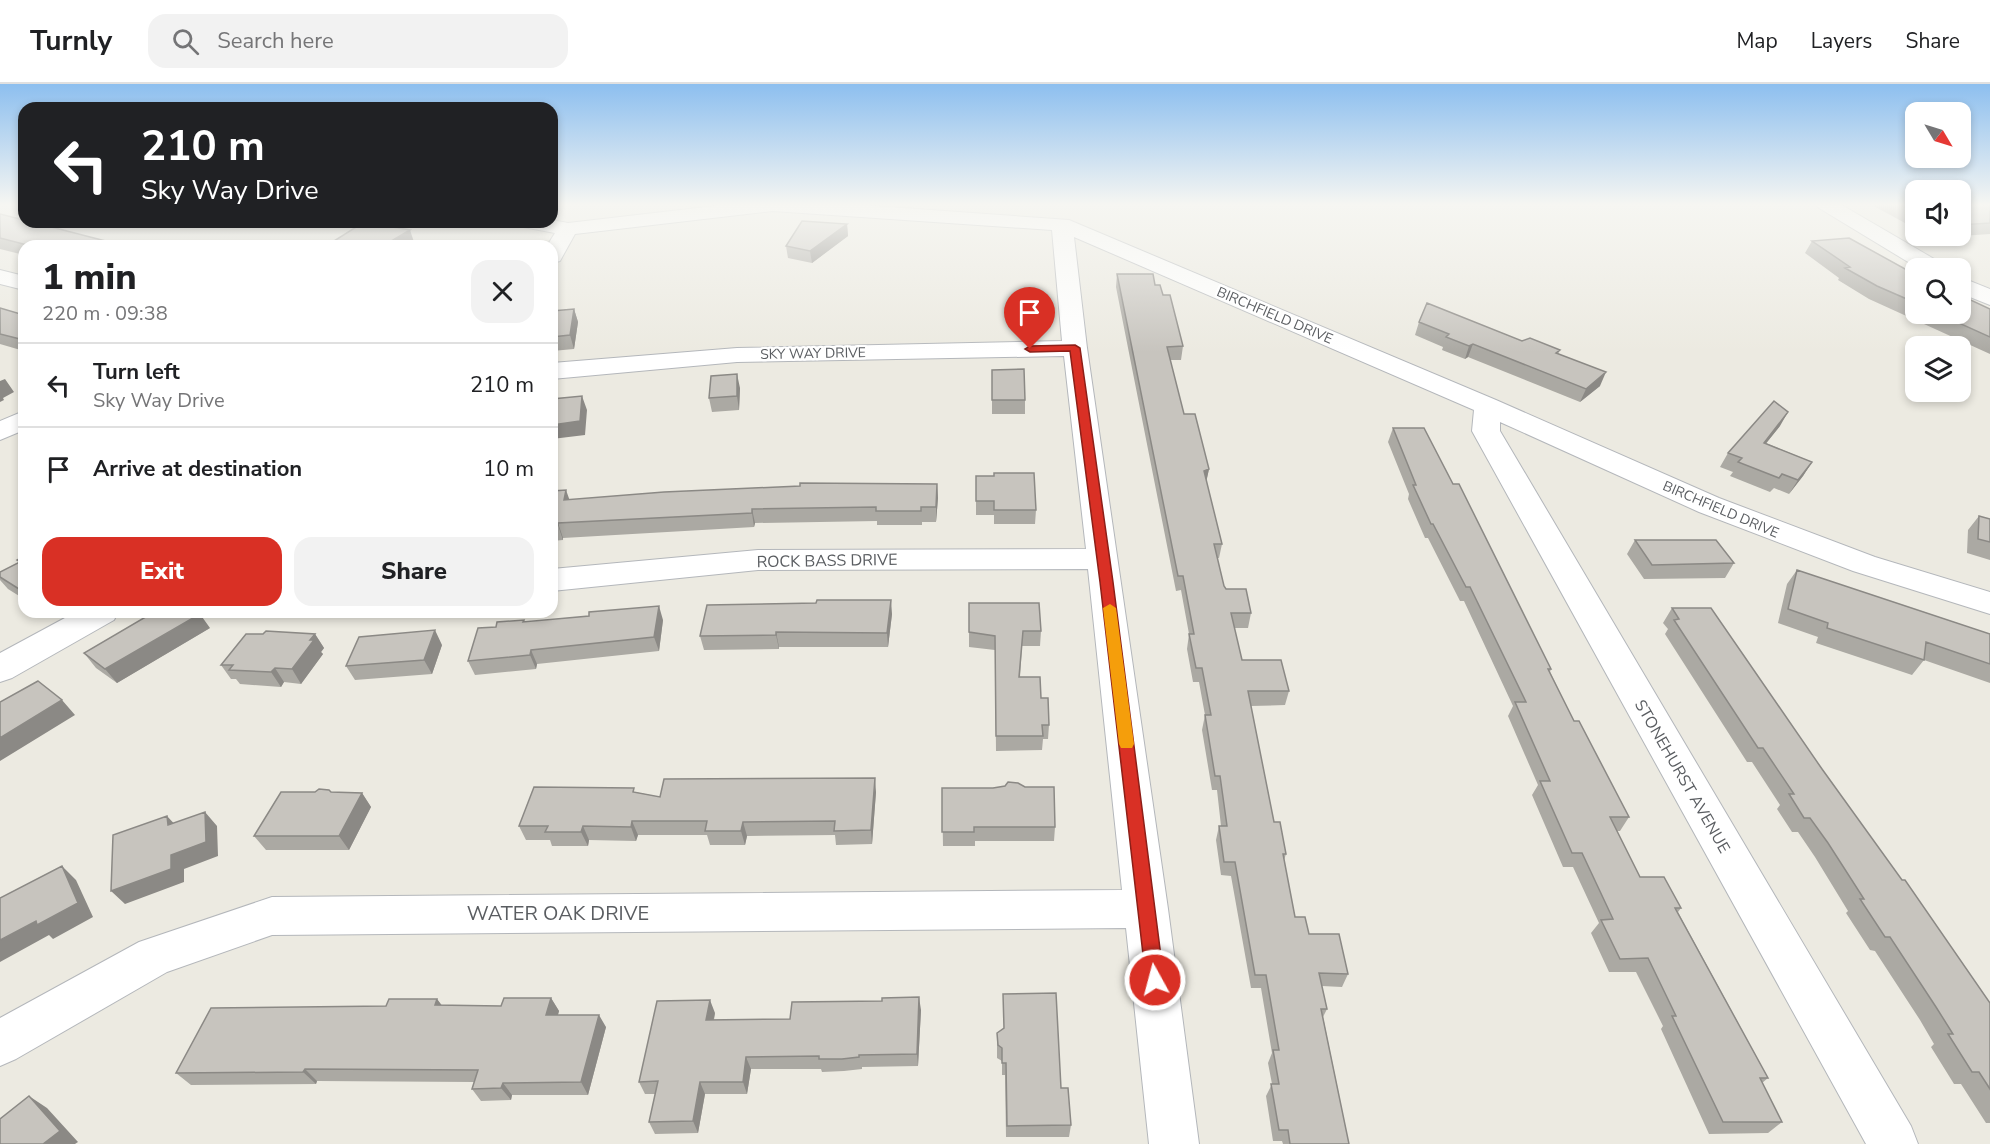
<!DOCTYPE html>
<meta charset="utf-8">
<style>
:root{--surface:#fff;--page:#f2f2f2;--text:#202124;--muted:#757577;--line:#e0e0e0;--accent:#d93025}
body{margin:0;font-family:"Nunito Sans",sans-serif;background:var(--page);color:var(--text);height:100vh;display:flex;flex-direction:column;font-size:22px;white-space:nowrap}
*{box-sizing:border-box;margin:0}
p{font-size:20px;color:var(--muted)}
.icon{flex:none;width:33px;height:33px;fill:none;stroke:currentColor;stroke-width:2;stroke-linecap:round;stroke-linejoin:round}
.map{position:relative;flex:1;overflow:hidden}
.side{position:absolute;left:18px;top:156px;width:540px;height:378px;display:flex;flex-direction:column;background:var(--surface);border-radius:18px;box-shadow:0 3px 9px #0003}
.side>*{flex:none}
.guide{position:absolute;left:18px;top:18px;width:540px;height:126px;border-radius:18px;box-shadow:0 3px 9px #0003;background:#202124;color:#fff;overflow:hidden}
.needle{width:39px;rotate:128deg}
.tools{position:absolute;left:1905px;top:18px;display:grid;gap:12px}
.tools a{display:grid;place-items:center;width:66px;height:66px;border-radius:12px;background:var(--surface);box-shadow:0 3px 9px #0003;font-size:30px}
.pin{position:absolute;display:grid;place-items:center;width:51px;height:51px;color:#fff;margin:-62px -26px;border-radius:50% 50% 50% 0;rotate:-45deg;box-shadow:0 0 6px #0007}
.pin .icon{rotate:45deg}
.me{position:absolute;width:66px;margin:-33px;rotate:353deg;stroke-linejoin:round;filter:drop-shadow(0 0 4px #0008)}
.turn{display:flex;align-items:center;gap:21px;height:126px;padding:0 24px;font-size:27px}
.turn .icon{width:78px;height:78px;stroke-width:2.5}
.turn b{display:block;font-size:42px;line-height:51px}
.round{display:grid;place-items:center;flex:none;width:63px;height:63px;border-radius:18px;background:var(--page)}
.head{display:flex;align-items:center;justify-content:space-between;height:102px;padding:0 24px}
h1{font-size:36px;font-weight:800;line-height:45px}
.cta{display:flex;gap:12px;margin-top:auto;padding:12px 24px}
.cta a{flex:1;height:69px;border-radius:18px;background:var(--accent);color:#fff;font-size:24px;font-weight:800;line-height:69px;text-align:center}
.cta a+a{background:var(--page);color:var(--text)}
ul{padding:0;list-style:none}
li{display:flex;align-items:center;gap:18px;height:84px;padding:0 24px;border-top:2px solid var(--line)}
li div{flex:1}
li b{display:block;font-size:22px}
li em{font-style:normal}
header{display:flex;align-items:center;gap:36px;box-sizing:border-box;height:84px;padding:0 30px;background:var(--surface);border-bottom:2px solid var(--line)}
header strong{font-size:28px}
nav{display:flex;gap:33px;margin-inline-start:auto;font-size:21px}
.search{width:420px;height:54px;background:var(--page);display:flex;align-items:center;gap:15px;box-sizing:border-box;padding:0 21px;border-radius:18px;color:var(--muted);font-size:22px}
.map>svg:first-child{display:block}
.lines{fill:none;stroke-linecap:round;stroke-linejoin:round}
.minor-casing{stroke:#b4b7bb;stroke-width:2}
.minor{fill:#fff;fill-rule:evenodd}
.wall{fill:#aba9a3}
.shaded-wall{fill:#8b8985}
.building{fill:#c7c4be;stroke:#8b8985;stroke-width:1.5}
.route{fill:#d93025;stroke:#8d1f18;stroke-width:1.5}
.slow{fill:#f59e0b}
.labels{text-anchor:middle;stroke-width:4.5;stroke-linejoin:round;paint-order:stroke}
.far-street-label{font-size:14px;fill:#5a5d61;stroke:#fff}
.street-label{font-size:16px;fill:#5a5d61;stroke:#fff}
.near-street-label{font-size:20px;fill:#5a5d61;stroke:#fff}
</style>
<header>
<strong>Turnly</strong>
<div class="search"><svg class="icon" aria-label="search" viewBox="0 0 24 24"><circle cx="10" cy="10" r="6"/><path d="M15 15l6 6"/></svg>Search here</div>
<nav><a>Map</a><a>Layers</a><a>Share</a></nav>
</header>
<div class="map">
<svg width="1990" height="1060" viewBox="0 0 1990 1060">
<rect width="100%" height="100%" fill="#eceae1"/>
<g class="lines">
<g class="minor-casing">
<path id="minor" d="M732,120H847L1069,136L1496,316L1719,414L1875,473L1990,508V530L1853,487L1699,428L1500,338V347L1911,1042L1918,1060H1866L1472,347L1474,326L1074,153L1087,264L1168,825L1199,1060H1149L1126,844L272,851L167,888L16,975L0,982V934L139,858L272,813L1122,806L1088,485L758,486L552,507V485L758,466L1086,465L1064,272L737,278L552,295V279L737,264L1062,257L1052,146L773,127L575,150L560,177L552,179V162H547L555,149L518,142L515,138H552V136L568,139Z
M1816,120H1840L1941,179L1944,184H1918L1819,124Z
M0,186L24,192V206L0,200Z
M1960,193L1990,205V221L1960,209Z
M24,327V346L0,356V337Z
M76,528H118L114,536L12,594L0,598V569Z"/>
</g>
<use href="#minor" class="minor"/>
</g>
<path class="wall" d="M1870,120H1916V145Z
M1960,120H1990V150L1931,154L1926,152H1960Z
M0,130L125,162H24V171L0,165Z
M847,140L848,152L812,179L788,174L786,162Z
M1812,157L1916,191V230H1960L1990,225V270L1869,215L1838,196L1839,194L1805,169Z
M1117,190L1155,201L1163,211L1183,262L1181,276H1170L1184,330L1209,385L1206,398L1222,460L1219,474H1217L1224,502L1226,505L1251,529L1248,544H1234L1242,576L1289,607L1285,621L1251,622L1274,738L1286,770L1284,776L1295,833L1309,850L1348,890L1342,903L1322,902L1327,925L1323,933L1349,1060H1283L1282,1057H1273L1266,1012L1272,1000L1268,979L1272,969L1261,904H1251L1231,792L1221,791L1216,756L1219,742H1221L1217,706H1212L1202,646L1205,631L1199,598H1193L1187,565L1189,550L1181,506L1176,507L1116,203Z
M0,224L24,231V267L0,260Z
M574,225L578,238L574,265L552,267V227Z
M1419,238L1522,257L1560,266L1558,270L1600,302L1580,318L1468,273L1465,275L1442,266L1443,263L1415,251Z
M992,286L1025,316V330H992Z
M740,304L739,326L712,328L709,314Z
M1780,342L1766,359L1812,378L1803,392L1789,410L1774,404L1770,408L1730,392L1733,388L1720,383L1728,369Z
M1393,344L1453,400L1551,585L1550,588L1574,637L1629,733L1620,747H1617L1640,793L1681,824L1678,828L1768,994L1762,999L1782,1038L1768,1049L1709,1050L1661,945L1663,942L1636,888H1609L1591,849L1599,839L1573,783H1563L1532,711L1538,701L1508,632L1513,622L1464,517H1460L1428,454H1425L1408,415L1409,410L1388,358Z
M976,392L1036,426L1035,440H994V431H976Z
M937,400L938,414L936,438H922V441H877V437L755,439L754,443L563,454V456L552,457V407L569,416Z
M1979,432L1990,435V476L1967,469L1968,446Z
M1635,456L1734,479L1725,494L1644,495L1627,470Z
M24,472V515L8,505L0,496V488L19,478L17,476Z
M1797,486L1990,550V599L1924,576L1912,591L1816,559L1818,553L1778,539L1787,500Z
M969,519L1041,547L1040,562H1022L1020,593L1041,614L1049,641L1048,655H1043L1042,666L996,667L995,566L969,563Z
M1672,524L1822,685L1990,919V1039H1986L1961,1000H1954L1931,963L1934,960L1920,936L1875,867L1870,866L1846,829L1848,827L1815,773L1798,748H1792L1777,725L1780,721L1752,678H1747L1665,550L1668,545L1663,539Z
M892,530L888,563H779V565L704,566L700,552Z
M524,536L525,538L663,536L659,567L537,580L536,585L475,591L468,577L496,543Z
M210,544L117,599L96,584L84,569Z
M263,550H315L324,564L321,568L323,570L301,600L284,598L281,603L240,600L236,595H231L221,581Z
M442,561L432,590L355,596L346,582Z
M942,704L1055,743L1054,757H975V762H943Z
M331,708L362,709L371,723L349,766H266L254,752Z
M635,708L660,713L876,708L872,760L836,761L835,751L747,752L745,761H710L707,751H638L636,757L589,756L588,762H552L550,756H526L519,742Z
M551,914L559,927L558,931L606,943L588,1011H512L511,1016L481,1017L472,1005L474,998L317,997L316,1000L191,1001L176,989L386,922L437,915L441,921L501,922Z
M921,926L918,982L862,983V985L844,987L822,988L821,985H751L747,1010H705L698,1049L655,1050L649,1038L655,1010H645L639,998L715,929L714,936L790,935Z
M997,949L1061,1004L1071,1041L1069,1053H1006L1005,991H1002V977L997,974Z"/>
<path class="shaded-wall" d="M847,140L848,152L812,179L810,167Z
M410,146L414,158L408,162H383Z
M574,225L578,238L574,265L570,251Z
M1473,260L1468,273L1465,275L1469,262Z
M1606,288L1600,302L1580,318L1586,305Z
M737,290L740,304L739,326L737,312Z
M5,295L14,308L3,314L4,316L0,318V297Z
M582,312L587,326L585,351L552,355V341Z
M1788,328L1780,342L1756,372L1764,359Z
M1812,378L1803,392L1789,410L1798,396Z
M1209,385L1206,399L1204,387Z
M937,400L938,414L936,438V423Z
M566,406L571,420L564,416Z
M752,425L755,439L754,443L752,429Z
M558,439L563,454V456L558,441Z
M24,502V511L19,505Z
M891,516L892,530L888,563L887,549Z
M659,522L663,536L659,567L654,553Z
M200,530L210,544L117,599L105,585Z
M435,546L442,561L432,590L424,576Z
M776,548L779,563V565L776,551Z
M315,550L324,564L321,568L323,570L301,600L292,585Z
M531,566L537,580L536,585L530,571Z
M275,584L284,598L281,603L271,588Z
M62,616L75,631L0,677V654Z
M875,694L876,708L872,760L871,746Z
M362,709L371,723L349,766L339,752Z
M205,728L217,742L218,772L184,785V798L125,820L111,807L171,771Z
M167,732L180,746L168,741Z
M632,737L638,751L636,757L631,743Z
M743,738L747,752L745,761L741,747Z
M583,742L589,756L588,762L581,748Z
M62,782L76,796L93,833L53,855L49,851L0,878V856L36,837Z
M919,913L921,926L918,982L917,970Z
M551,914L559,927L554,943L546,931Z
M437,915L447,928L435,921Z
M710,916L715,929L711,948L706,936Z
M599,931L606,943L588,1011L581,998Z
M746,973L751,985L747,1010L743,998Z
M305,985L317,997L316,1000L303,988Z
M700,998L705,1010L698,1049L693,1037Z
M503,999L512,1011L511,1016L501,1004Z
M29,1012L47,1024L78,1058L75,1060H43Z"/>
<path class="building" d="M1898,120H1916V129Z
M1960,120H1990V139L1960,141Z
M0,130L24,136V138H32L125,162H31L0,154Z
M802,137L847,140L810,167L786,162Z
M364,138L410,146L383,162H326Z
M1849,154L1916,191V219L1877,202L1845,184L1850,183L1812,157Z
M1117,190H1153L1155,201H1160L1163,211H1170L1183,262L1167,263L1184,330H1195L1209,385L1204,387L1222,460H1214L1224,502L1226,505H1246L1251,529H1231L1242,576H1281L1289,607H1248L1274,738H1280L1286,770H1283L1295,833H1305L1309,850H1339L1348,890L1319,889L1327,925H1321L1349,1060H1290L1288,1046H1279L1271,1000H1279L1273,966H1279L1266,891H1255L1235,778H1224L1219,742H1227L1220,692H1215L1205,631H1211L1202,584H1196L1189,550H1194L1183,492H1178Z
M1960,211L1990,225V253L1939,230H1960Z
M1427,219L1522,257L1530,254L1560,266L1556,269L1606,288L1586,305L1473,260L1469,262L1446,253L1449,250L1419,238Z
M0,224L24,231V256L0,250Z
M574,225L570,251L552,253V227Z
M1024,285L1025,316H992V286Z
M737,290V312L709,314L711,292Z
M582,312L580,337L552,341V315Z
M1774,317L1788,328L1764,359L1812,378L1798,396L1782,390L1779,394L1738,378L1742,374L1728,369Z
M1393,344H1424L1453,400H1459L1551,585H1548L1574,637H1579L1629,733H1610L1640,793H1664L1681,824H1675L1768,994H1760L1782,1038H1723L1672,932H1676L1648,874L1620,875L1601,836L1613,835L1582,769H1572L1540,697H1550L1515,618H1526L1470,503H1466L1433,440H1431L1413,401H1416Z
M994,389H1034L1036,426H994V417H976V392H994Z
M800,399L937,400L936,423H921V427H876V423L752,425V429L558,439V441L552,442V407L566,406L564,416L664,408L800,402Z
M1979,432L1990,435V458L1978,455Z
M1635,456H1716L1734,479L1652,481Z
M24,472V502L19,505L0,493V488L20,478L17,476Z
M1797,486L1990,550V580L1926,558L1924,576L1827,544L1828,539L1788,525Z
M817,516H891L887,549L776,548V551L700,552L707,521L816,519Z
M969,519H1039L1041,547H1023L1019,593H1040L1041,614H1048L1049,641H1042L1043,652H996L995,552L969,548Z
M659,522L654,553L531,566L530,571L468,577L478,544L496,543L497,538L524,536L523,538L589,532V528Z
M1672,524H1711L1822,685L1902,796H1905L1990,919V1005L1979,988H1972L1948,950H1953L1936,923L1890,853H1885L1860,815H1864L1828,759L1810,734H1804L1789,710H1794L1763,664H1758L1674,536L1679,535Z
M154,528H197L200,530L105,585L84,569Z
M435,546L424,576L346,582L359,553Z
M266,547L315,550L310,556H314L292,585L275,584L271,588L229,586L233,581H221L246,550H263Z
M38,597L62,616L0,654V618Z
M875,694L871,746L834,747L835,737L743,738L741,747H705L707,737H632L631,743L583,742L581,748H545L548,742H519L534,703L634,704L633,708L660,713L664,695Z
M1008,698L1018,699L1025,703H1054L1055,743H974V748H942V704H993L1005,702Z
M319,705L329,706L331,708L362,709L339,752H254L281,708H315Z
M205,728L206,758L171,771V785L111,807L113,751L167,732L168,741Z
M62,782L78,819L37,841L36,837L0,856V814Z
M1056,909L1061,1004H1068L1071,1041L1007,1042L1006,979H1002V964L998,961L997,949L1004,944L1003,910Z
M919,913L917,970L859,971V973L842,975H819V972L746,973L743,998H700L693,1037L649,1038L658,997L639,998L657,917L710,916L706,936L790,935L792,918L882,917V914Z
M504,914H551L546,931H599L581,998L503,999L501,1004L472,1005L478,986L305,985L303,988L176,989L211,924L386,922L389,915H437L435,921L501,922Z
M29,1012L60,1047L43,1060H0V1035Z"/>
<linearGradient id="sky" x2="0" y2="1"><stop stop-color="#8dbfef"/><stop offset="0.45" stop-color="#f6f6f2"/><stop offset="1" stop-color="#f6f6f2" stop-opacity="0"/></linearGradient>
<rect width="1990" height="268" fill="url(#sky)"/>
<path class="route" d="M1075,261L1080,264L1113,498L1164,896L1162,902L1155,904L1148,902L1146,896L1100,498L1070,267L1030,268L1025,265L1030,262Z"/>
<path class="slow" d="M1110,520L1116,524L1134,660L1132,664H1121L1119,660L1103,524Z"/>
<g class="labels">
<g class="far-street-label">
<text transform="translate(1275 231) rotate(23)" y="5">BIRCHFIELD DRIVE</text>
<text transform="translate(813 269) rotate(-1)" y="5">SKY WAY DRIVE</text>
<text transform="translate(1721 425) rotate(23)" y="5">BIRCHFIELD DRIVE</text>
</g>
<g class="street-label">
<text transform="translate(827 476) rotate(-1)" y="6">ROCK BASS DRIVE</text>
<text transform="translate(1683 692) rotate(60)" y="6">STONEHURST AVENUE</text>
</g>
<g class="near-street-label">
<text x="558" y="836">WATER OAK DRIVE</text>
</g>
</g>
</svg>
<div class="tools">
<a><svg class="needle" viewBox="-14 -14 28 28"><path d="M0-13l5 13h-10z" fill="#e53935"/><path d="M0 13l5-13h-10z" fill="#757577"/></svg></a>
<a><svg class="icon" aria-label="sound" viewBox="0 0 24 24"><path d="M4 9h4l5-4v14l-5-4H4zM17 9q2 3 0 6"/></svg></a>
<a><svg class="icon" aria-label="search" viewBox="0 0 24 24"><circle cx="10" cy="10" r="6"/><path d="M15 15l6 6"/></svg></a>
<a><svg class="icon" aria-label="layers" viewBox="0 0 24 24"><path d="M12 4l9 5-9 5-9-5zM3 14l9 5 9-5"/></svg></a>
</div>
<div class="pin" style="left:1030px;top:265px;background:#d93025"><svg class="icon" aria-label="arrive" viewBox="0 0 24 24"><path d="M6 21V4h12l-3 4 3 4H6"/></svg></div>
<svg class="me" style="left:1155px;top:896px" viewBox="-20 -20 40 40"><circle r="17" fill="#d93025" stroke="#fff" stroke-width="3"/><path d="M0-11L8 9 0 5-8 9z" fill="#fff"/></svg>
<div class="guide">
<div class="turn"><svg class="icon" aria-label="left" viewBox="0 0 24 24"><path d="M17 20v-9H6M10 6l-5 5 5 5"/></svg><div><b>210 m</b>Sky Way Drive</div></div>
</div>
<section class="side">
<div class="head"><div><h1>1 min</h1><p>220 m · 09:38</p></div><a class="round"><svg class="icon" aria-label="close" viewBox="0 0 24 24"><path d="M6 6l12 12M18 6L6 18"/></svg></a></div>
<ul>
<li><svg class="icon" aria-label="left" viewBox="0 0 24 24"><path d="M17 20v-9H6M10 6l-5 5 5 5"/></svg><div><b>Turn left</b><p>Sky Way Drive</p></div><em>210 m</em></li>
<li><svg class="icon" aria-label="arrive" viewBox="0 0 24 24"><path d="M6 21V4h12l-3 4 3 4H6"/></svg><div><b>Arrive at destination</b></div><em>10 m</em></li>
</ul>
<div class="cta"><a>Exit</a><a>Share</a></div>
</section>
</div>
